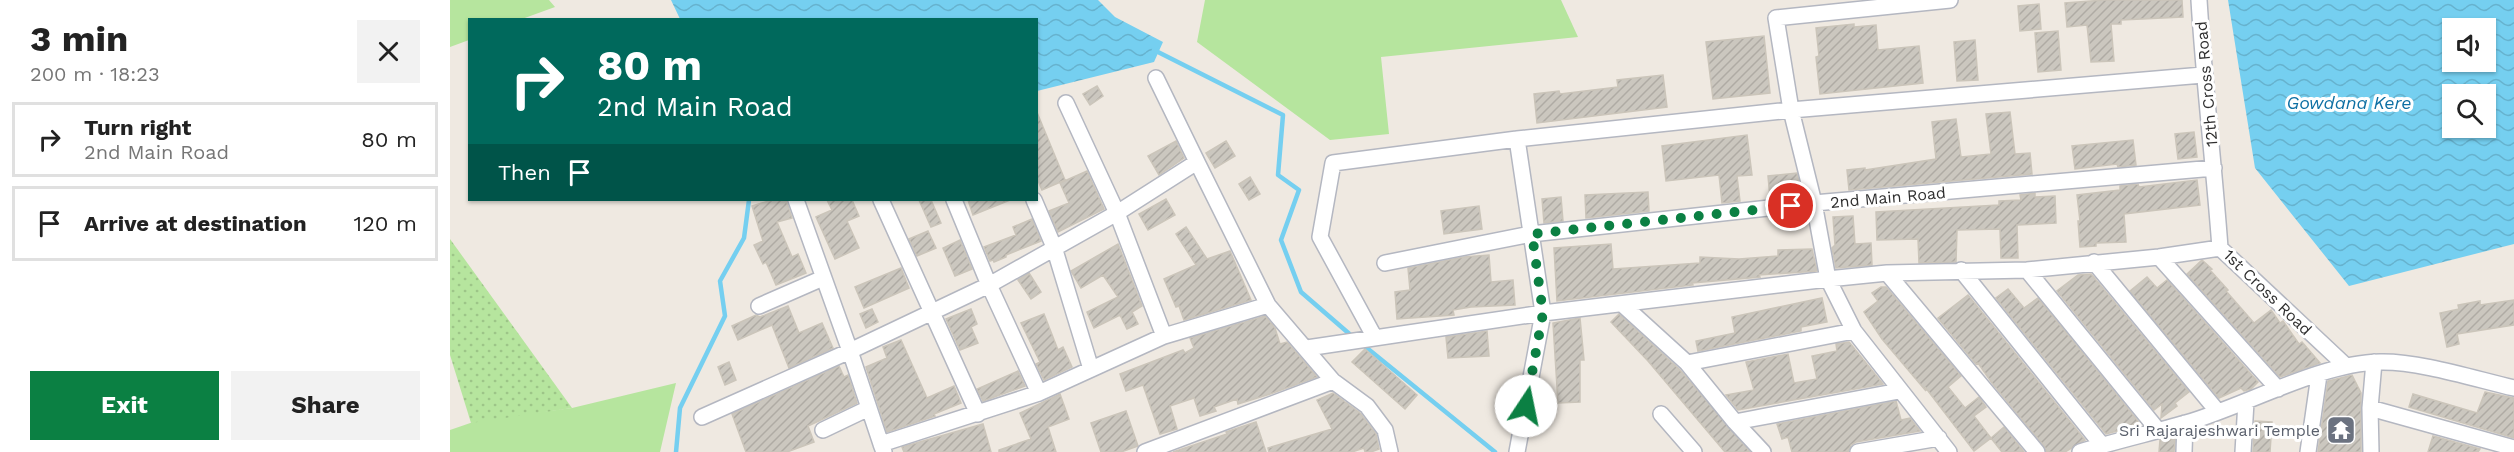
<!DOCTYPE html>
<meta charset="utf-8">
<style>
:root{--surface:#fff;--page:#f2f2f2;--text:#222;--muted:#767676;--line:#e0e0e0;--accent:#0b8043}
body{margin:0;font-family:"Work Sans",sans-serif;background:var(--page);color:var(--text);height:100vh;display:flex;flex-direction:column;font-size:22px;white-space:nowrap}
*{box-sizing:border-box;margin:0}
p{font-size:20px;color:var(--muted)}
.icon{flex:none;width:33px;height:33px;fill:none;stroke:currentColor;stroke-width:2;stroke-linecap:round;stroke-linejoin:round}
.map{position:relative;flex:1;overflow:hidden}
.details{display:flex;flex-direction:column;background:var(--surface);width:450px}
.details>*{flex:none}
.top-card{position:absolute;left:18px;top:18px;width:570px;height:183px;border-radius:0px;box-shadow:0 2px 4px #0004;background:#00695c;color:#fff;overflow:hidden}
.controls{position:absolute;left:1992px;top:18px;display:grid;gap:12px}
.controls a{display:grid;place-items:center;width:54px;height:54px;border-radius:0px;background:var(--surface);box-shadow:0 2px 4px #0004;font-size:30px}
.pin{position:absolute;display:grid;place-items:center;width:51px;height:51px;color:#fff;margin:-26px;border:3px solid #fff;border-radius:50%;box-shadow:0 2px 6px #0007}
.me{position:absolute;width:66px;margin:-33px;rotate:11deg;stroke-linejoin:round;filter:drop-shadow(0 0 4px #0008)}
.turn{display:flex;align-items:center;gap:21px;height:126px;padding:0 30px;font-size:27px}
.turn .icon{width:78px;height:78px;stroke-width:2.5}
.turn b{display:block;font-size:42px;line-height:51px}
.then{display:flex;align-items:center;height:57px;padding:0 30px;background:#0003;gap:12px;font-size:22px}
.round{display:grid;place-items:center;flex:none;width:63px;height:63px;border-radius:0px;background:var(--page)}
.summary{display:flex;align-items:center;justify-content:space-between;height:102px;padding:0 30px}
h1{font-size:36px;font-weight:700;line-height:45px}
.button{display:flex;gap:12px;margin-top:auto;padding:12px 30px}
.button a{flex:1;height:69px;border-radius:0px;background:var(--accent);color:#fff;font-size:24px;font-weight:700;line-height:69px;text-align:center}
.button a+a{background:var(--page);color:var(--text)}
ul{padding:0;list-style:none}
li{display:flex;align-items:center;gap:18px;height:75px;margin:0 12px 9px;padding:0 18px;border:3px solid var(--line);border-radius:0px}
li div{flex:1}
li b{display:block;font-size:22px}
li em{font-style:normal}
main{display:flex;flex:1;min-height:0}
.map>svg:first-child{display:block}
.grass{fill:#b6e59e}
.park{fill:url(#park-dots)}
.water{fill:url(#water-waves);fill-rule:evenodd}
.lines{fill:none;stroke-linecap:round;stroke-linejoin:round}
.stream{stroke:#75cff0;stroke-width:4.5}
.building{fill:url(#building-hatch);stroke:#cbc5ba;stroke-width:1.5}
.street-casing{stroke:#b4b7c1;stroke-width:18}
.street{stroke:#fff;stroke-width:15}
.route{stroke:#0b8043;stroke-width:10;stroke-dasharray:0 18}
.labels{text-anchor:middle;stroke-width:6;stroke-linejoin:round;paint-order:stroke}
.street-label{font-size:16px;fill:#2e2e2e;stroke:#fff}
.worship-label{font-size:16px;fill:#5b616d;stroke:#fff;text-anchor:end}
.water-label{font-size:18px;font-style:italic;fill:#0d6fa3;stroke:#fff}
</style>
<main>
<section class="details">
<div class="summary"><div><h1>3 min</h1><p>200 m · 18:23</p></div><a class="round"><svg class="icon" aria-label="close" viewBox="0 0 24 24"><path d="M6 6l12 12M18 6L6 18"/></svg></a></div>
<ul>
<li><svg class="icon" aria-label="right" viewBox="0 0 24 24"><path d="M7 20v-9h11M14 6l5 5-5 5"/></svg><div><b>Turn right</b><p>2nd Main Road</p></div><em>80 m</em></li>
<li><svg class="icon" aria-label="arrive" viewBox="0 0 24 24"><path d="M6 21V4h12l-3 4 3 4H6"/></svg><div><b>Arrive at destination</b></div><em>120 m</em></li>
</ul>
<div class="button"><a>Exit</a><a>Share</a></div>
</section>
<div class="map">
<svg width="2064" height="452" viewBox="0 0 2064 452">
<defs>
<pattern id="park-dots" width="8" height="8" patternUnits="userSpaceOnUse" patternTransform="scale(1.5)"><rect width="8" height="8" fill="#b6e59e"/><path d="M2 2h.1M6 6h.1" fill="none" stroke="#9dc588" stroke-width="1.8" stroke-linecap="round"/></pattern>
<pattern id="water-waves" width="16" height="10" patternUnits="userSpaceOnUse" patternTransform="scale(1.5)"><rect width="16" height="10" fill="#75cff0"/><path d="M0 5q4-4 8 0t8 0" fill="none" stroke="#66b2ce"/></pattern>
<pattern id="building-hatch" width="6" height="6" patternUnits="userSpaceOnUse" patternTransform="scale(1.5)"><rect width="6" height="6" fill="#cbc7bf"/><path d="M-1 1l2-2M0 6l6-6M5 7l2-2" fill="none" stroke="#afaba4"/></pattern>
</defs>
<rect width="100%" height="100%" fill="#efe9e1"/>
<path class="grass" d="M0,0H99L105,7L72,19L20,20L19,40L0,47Z
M755,0H1111L1128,37L931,57L939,134L880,140L747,42Z
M226,383L210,452H0V430L29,420L122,408Z"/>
<path class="park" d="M0,239L122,408L21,423L0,355Z"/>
<path class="water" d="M221,0H648L665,17L713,42L704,62L587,91L586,20L230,19Z
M1778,0H2064V244L1899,286L1805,168ZM2002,28H2036V62H2002ZM2002,94H2036V128H2002Z"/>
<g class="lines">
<path class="stream" d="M704,50L833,115L828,175L849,190L831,240L851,292L903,337
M912,344L1045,452
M226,452L230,408L275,316L270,281L294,238L299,200"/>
</g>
<path class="building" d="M1654,0H1732L1733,17L1671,20V24H1661L1664,61L1641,62L1637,25L1617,27L1615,3Z
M1589,4L1591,29L1570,31L1568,6Z
M1404,24V27L1426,25L1428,50L1469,46L1473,83L1370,94L1366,57L1369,56L1366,28Z
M1608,31L1611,70L1588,72L1585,33Z
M1314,36L1320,93L1263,99L1256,42Z
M1525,40L1528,80L1507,81L1504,42Z
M1213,75L1217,107L1087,123L1084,94L1109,91L1110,94L1168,87L1167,80Z
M647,86L653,96L640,105L633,94Z
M586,110L615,180L592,190L586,176Z
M1560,112L1565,154L1580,153L1582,174L1399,190L1397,170L1415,168V170L1486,159L1482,122L1506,119L1511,157L1541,154L1536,114Z
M1744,132L1747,157L1728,159L1725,134Z
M1297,135L1302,175L1287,176L1290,201L1272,203L1269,175L1216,181L1212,146Z
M1683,140L1686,165L1668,167L1667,164L1625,169L1622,146Z
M726,141L734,158L709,175L698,156Z
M776,141L785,156L765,168L756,153Z
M637,171L654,209L608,232L599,211L619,203L610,183Z
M1347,173L1352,195L1320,198L1318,176Z
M800,177L810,194L799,200L789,184Z
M1747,180L1750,205L1674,214L1676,242L1646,243V246L1630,247L1628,221H1630L1627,195L1670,190V186L1688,184L1689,187Z
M1198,192L1199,211L1136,218L1135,195Z
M1585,193V197L1605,196L1606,223L1567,225L1568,258H1551L1550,229L1507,230L1506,262L1469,263L1468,239L1427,240L1426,212L1549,205V201L1571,200L1570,195Z
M1111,197L1113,221L1094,223L1092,199Z
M716,199L725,215L698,230L689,214Z
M322,200H336L342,218L327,222L342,257L348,254L356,273L326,285L316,262L313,264L304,245L313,241L302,206Z
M377,200H402L409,216L397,221L409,248L385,259L366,217L382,210Z
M469,200H481L491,223L481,227Z
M518,200H560L523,215Z
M1029,206L1032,229L994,234L991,211Z
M1403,216L1405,244L1421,243L1422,265L1386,268L1382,248L1385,245L1383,217Z
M582,219L591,241L556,255V257L544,262L543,260L540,261L534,247L566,235L563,227Z
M736,227L757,259L780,251L801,300L734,320L729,306L726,307L714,279L746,265L726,234Z
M478,231L486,248L467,256L459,239Z
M510,240L522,269L505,276L493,248Z
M668,244L692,306L682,312L688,324L677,329L670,315L644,328L637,312L668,297L653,275L631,288L621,271Z
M1161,244L1163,269L1250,263V257L1289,259L1328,256V250L1362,249L1367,271L1309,275L1310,277L1242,283L1243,285L1107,301L1104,248Z
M1039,255L1041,282L1063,280L1065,305L1021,307L1003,310L1004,315L947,319L945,292L960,290L958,268L1014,257Z
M1752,260L1762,269L1760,270L1778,290L1776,291L1804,323L1821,310L1830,323L1833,321L1849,344L1852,342L1870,363L1830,377L1737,274Z
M451,268L459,288L414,308L405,287Z
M579,273L591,292L581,299L568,280Z
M1641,274L1739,392L1725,403L1727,406L1711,418L1712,404L1704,410L1607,291L1628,275Z
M1697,277L1707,288L1717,280L1808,382L1801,389L1794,391L1791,388L1769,398L1680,291Z
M1431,287H1436L1511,376L1498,387L1515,408L1529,397L1536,407L1524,416L1541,438L1524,451L1475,387L1476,391L1432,339L1414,312L1428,301L1422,293Z
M1558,289L1574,308L1588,298L1688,421L1678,428L1676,425L1667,431L1656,434L1546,298Z
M1518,295L1635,440L1615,452H1597L1594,446L1542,383L1528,363L1526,364L1488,318Z
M1372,298L1377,322L1351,327V331L1248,351L1246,341L1285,333L1282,317Z
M2064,300V325L2007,334L2009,344L1997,347L1990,313L2009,309L2008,305L2030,301V305Z
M338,306L349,333L372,323L383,348L339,368L322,325L288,340L282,326L306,315L310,317Z
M422,309L428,322L416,328L410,314Z
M521,309L527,324L521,327L528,343L510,350L496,319Z
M594,314L608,350L613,347L622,367L594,380L586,364L590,362L571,323Z
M1169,314L1230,370L1300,452H1275L1198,361L1161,322Z
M815,316L825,328L830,344L837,342L867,377L820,394L788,404L787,399L764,407L766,411L750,416L744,398L720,406L727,429L710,434L693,385L676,391L670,374L733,350L735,353L744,348L740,338Z
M1130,318L1134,360H1130V402L1108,403L1103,323Z
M1037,331L1039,356L998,358L996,337Z
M451,340L477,398L504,386L511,403L484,414L485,416L437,432L416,367L437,358L433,347Z
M1399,342L1433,384L1288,410L1276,395L1304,390L1296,362L1338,354L1344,383L1367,379L1362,356L1387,351L1386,344Z
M915,349L967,395L955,409L902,362Z
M279,362L286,380L275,385L268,367Z
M389,366L394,377L398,375L407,403L358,426L364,442L337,452H296L282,414Z
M568,371L575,386L533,401L527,389Z
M1902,375L1911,393V452H1868L1878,381Z
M2035,392L2064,398V438L1959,407L1963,394L2027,413Z
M883,393L910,413L926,434L929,449L921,452H915L914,448L902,452H819L818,448L882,429L867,400Z
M610,394L619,419L598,427L606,452H549V450L581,439L570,413Z
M1446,401L1451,420L1460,418L1470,431L1406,442L1401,445L1398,452H1342L1338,437L1332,439L1327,424Z
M676,411L688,446L671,452H651L641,423Z
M1805,421L1822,422L1820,452H1803Z
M806,422L816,452H723L777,434L776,432Z
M533,424L541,452H454L452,447Z
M1554,427L1574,452H1552L1541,438Z
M1983,436L2030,449L2028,452H1978Z
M1716,439H1725L1724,452H1709L1710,440Z"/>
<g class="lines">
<g class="street-casing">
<path id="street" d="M1749,0C1754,83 1764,165 1770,248L1896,366
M706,78L747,162
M616,103L667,213L714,336
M1067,139L1093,313L1067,452
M346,200L400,351L539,285L504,200
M431,200L528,414
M584,200L604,247L641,369
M1709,257L1828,389
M1644,262L1768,412
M935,263L1081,234L1364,203L1764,168
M1511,270L1652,445
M1577,270L1707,429
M1437,273L1587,452
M1172,304L1237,363L1285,422L1313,452
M818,305L883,381L917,406L935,430L940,452
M309,306L373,278
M925,338L870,237L883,163L1067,139L1341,110L1753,75
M857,348L1093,313L1378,279L1437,273L1577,270L1709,257L1770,248
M1237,363L1404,331
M1920,408L2064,448
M1211,414L1244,452
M252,417L400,351L431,444
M1285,422L1449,391
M373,430L419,408
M434,452L431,444L589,393L714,336L818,305L747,162L667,213L539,285L589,393
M695,452L883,381
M1408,452L1489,438
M1499,452L1404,331L1378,279L1364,203L1341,110L1326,18L1500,0
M1630,452C1665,441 1701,433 1736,423C1795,406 1870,363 1930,362C1969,361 2025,379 2064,388
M1734,452L1735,423
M1793,452L1796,402
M1858,452L1869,375
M1921,452L1920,408L1924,362"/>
</g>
<use href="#street" class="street"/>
</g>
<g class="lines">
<path class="route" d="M1076,406L1093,313L1082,234L1341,206"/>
</g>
<defs>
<g id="temple-square" transform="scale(1.5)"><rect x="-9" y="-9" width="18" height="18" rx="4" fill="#6b7280" stroke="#fff"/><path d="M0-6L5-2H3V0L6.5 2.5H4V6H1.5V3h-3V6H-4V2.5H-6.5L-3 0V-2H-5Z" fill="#fff"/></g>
</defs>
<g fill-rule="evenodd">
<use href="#temple-square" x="1891" y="430"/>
</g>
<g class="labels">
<g class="street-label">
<text transform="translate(1756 84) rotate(-95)" y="6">12th Cross Road</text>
<text transform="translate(1438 197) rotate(-5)" y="6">2nd Main Road</text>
<text transform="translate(1818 292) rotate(44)" y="6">1st Cross Road</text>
</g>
<g class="worship-label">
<text x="1870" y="436">Sri Rajarajeshwari Temple</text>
</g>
<g class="water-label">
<text x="1899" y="109">Gowdana Kere</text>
</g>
</g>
</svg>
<div class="controls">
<a><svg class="icon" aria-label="sound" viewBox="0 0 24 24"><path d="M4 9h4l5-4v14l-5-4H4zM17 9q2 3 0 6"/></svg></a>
<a><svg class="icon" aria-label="search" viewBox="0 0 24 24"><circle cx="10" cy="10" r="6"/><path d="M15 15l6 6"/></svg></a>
</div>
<div class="pin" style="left:1341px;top:206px;background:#d93025"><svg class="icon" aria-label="arrive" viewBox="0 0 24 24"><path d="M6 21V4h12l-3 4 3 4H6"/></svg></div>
<svg class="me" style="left:1076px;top:406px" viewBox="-20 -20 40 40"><circle r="19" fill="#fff"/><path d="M0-13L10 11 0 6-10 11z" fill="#0b8043"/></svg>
<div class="top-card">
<div class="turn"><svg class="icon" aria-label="right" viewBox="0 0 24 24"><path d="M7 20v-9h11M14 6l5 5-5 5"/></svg><div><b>80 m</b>2nd Main Road</div></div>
<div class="then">Then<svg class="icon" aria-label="arrive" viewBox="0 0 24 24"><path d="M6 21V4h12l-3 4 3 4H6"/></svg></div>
</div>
</div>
</main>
